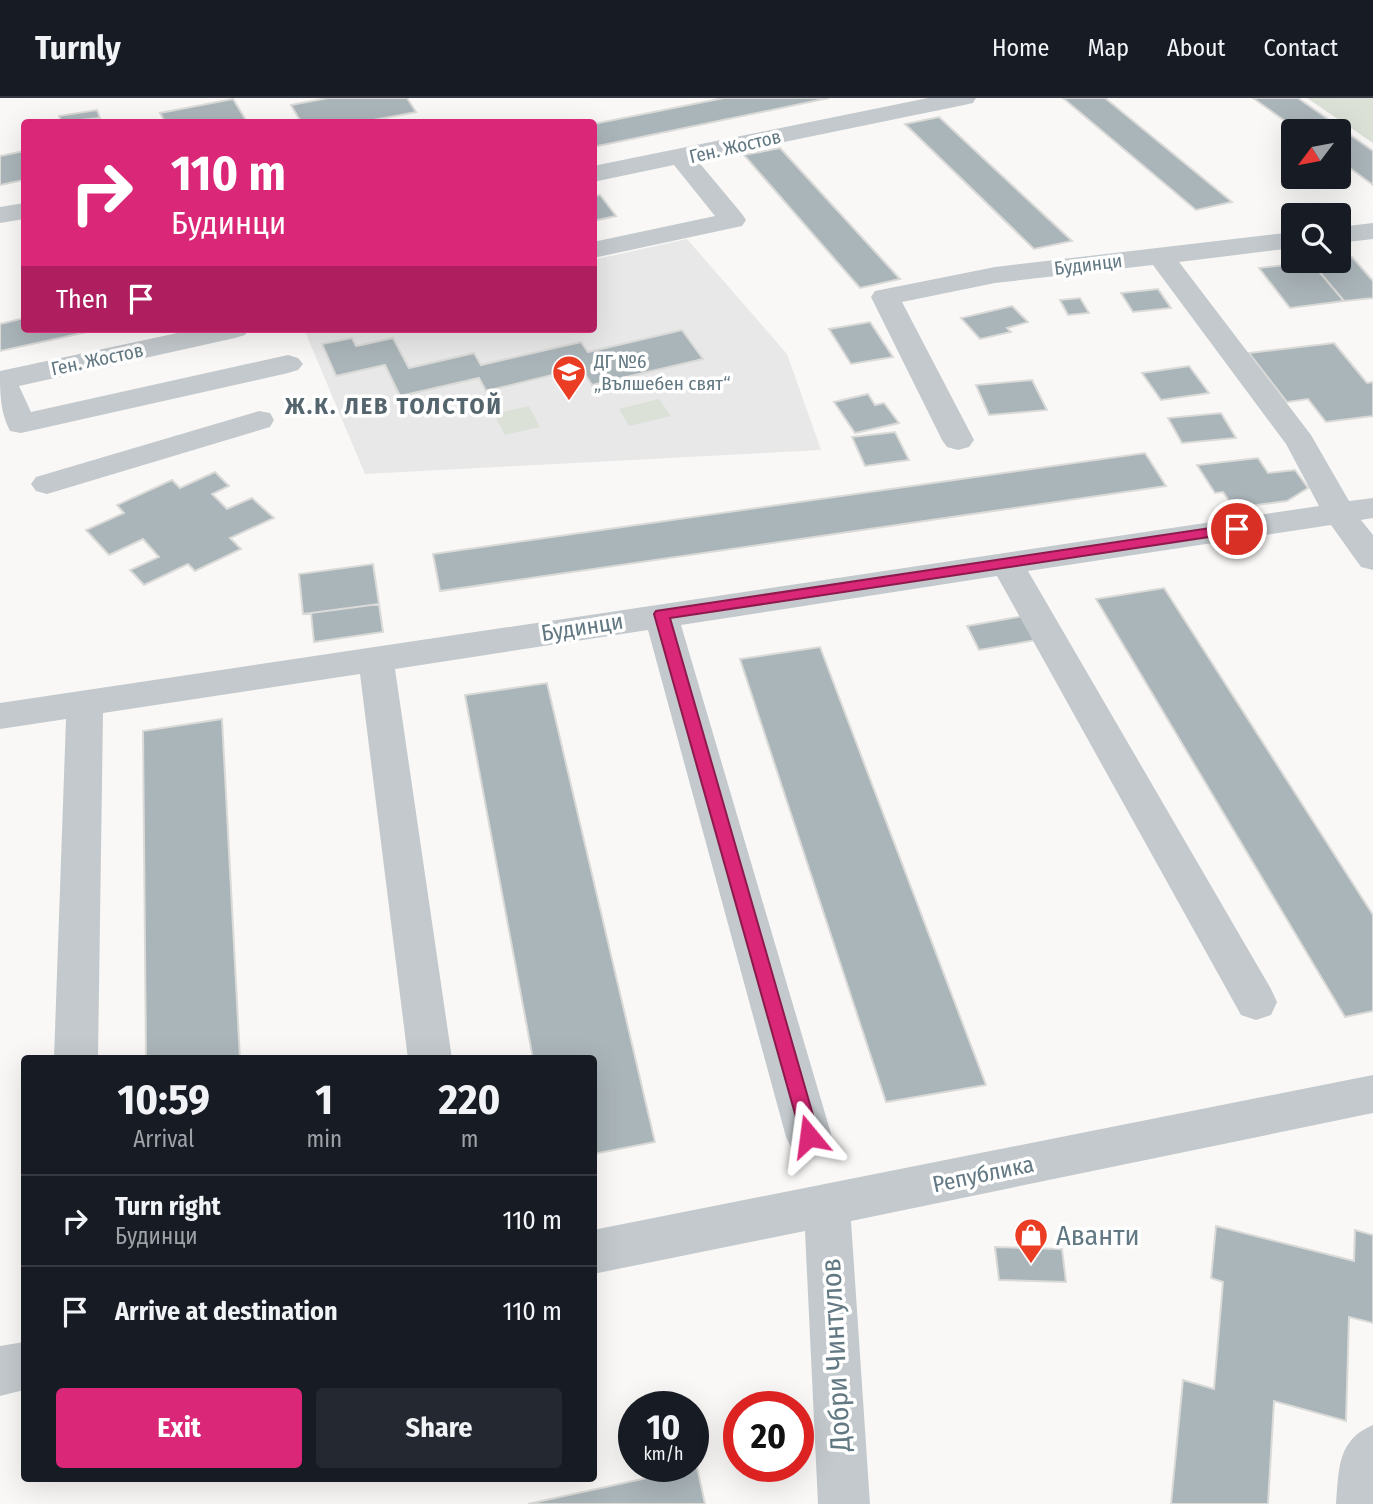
<!DOCTYPE html>
<meta charset="utf-8">
<style>
:root{--surface:#171b24;--page:#242831;--text:#f1f3f6;--muted:#9ea1a6;--line:#363941;--accent:#db2777}
body{margin:0;font-family:"Fira Sans Condensed",sans-serif;background:var(--page);color:var(--text);height:100vh;display:flex;flex-direction:column;font-size:26px;white-space:nowrap}
*{box-sizing:border-box;margin:0}
p{font-size:23px;color:var(--muted)}
.icon{flex:none;width:38px;height:38px;fill:none;stroke:currentColor;stroke-width:2;stroke-linecap:round;stroke-linejoin:round}
.map{position:relative;flex:1;overflow:hidden}
.panel{position:absolute;left:21px;top:957px;width:576px;height:427px;display:flex;flex-direction:column;background:var(--surface);border-radius:7px;box-shadow:0 7px 28px #0002}
.panel>*{flex:none}
.banner{position:absolute;left:21px;top:21px;width:576px;height:214px;border-radius:7px;box-shadow:0 7px 28px #0002;background:#db2777;color:#fff;overflow:hidden}
.needle{width:46px;rotate:238deg}
.buttons{position:absolute;left:1281px;top:21px;display:grid;gap:14px}
.buttons a{display:grid;place-items:center;width:70px;height:70px;border-radius:7px;background:var(--surface);box-shadow:0 7px 28px #0002;font-size:35px}
.speed{position:absolute;left:618px;top:1293px;display:flex;gap:14px;font-size:35px;font-weight:700;text-align:center}
.speed>*{display:grid;place-content:center;width:91px;height:91px;border-radius:50%;background:var(--surface);box-shadow:0 7px 28px #0002;line-height:1}
.speed small{font-size:18px;font-weight:400}
.speed .limit{border:10px solid #d22;background:#fff;color:#111}
.pin{position:absolute;display:grid;place-items:center;width:60px;height:60px;color:#fff;margin:-30px;border:4px solid #fff;border-radius:50%;box-shadow:0 2px 7px #0007}
.me{position:absolute;width:77px;margin:-38px;rotate:344deg;stroke-linejoin:round;filter:drop-shadow(0 0 5px #0008)}
.turn{display:flex;align-items:center;gap:24px;height:147px;padding:0 35px;font-size:32px}
.turn .icon{width:91px;height:91px;stroke-width:2.5}
.turn b{display:block;font-size:49px;line-height:60px}
.then{display:flex;align-items:center;height:66px;padding:0 35px;background:#0003;gap:14px;font-size:26px}
.eta{display:flex;justify-content:space-evenly;align-items:center;height:119px;text-align:center}
.eta b{font-size:42px;font-weight:700;line-height:49px}
.primary-button{display:flex;gap:14px;margin-top:auto;padding:14px 35px}
.primary-button a{flex:1;height:80px;border-radius:7px;background:var(--accent);color:#fff;font-size:28px;font-weight:700;line-height:80px;text-align:center}
.primary-button a+a{background:var(--page);color:var(--text)}
ul{padding:0;list-style:none}
li{display:flex;align-items:center;gap:21px;height:91px;padding:0 35px;border-top:2px solid var(--line)}
li div{flex:1}
li b{display:block;font-size:26px}
li em{font-style:normal}
header{display:flex;align-items:center;gap:42px;box-sizing:border-box;height:98px;padding:0 35px;background:var(--surface);border-bottom:2px solid var(--line)}
header strong{font-size:33px}
nav{display:flex;gap:38px;margin-inline-start:auto;font-size:24px}
.map>svg:first-child{display:block}
.built{fill:#e7e8e7}
.green{fill:#dbe1d7}
.building{fill:#aab5b9;stroke:#dadad8;stroke-width:2}
.lines{fill:none;stroke-linecap:round;stroke-linejoin:round}
.minor{fill:#c3c9cc;fill-rule:evenodd}
.route{fill:#db2777;stroke:#8e194d;stroke-width:2}
.labels{text-anchor:middle;stroke-width:7;stroke-linejoin:round;paint-order:stroke}
.far-street-label{font-size:19px;fill:#627882;stroke:#fff}
.far-poi-label{font-size:19px;fill:#627882;stroke:#fff;text-anchor:start}
.street-label{font-size:23px;fill:#627882;stroke:#fff}
.far-district-label{font-size:24px;font-weight:bold;letter-spacing:2px;fill:#55656d;stroke:#fff}
.near-poi-label{font-size:28px;fill:#627882;stroke:#fff;text-anchor:start}
.near-street-label{font-size:28px;fill:#627882;stroke:#fff}
</style>
<header>
<strong>Turnly</strong>
<nav><a>Home</a><a>Map</a><a>About</a><a>Contact</a></nav>
</header>
<div class="map">
<svg width="1373" height="1406" viewBox="0 0 1373 1406">
<rect width="100%" height="100%" fill="#f9f8f6"/>
<path class="built" d="M687,141L787,256L821,352L365,376L304,231H593V162Z"/>
<path class="green" d="M1307,0H1373V45Z
M659,301L671,318L629,328L619,311Z
M529,308L540,329L505,337L494,316Z"/>
<path class="building" d="M328,0H407L416,14L363,24H301L291,7Z
M724,0H829L593,49V26Z
M1063,0H1105L1232,104L1196,112Z
M1253,0H1298L1373,53V87L1339,62V33H1299Z
M233,1L247,24H165L160,15Z
M97,12L100,20L61,24L59,18Z
M939,19L1072,143L1034,151L905,26Z
M780,50L900,181L860,190L744,57Z
M24,53V82L0,87V58Z
M600,97L616,118L593,123V99Z
M1352,159L1373,183V200L1344,203L1311,164Z
M1311,164L1344,203L1290,210L1259,170Z
M1158,191L1171,210L1133,214L1121,195Z
M1080,200L1089,215L1068,217L1060,202Z
M1012,208L1028,224L1007,230L1011,234L980,241L961,220Z
M24,220V231H101L0,253V226Z
M870,224L893,259L851,266L829,231Z
M682,232L703,261L592,287L581,270L486,293L479,280L400,298L385,267L336,278L322,246L352,240L356,248L393,240L409,270L474,255L481,267L581,244L588,254Z
M1334,245L1367,285L1373,284V318L1326,324L1308,301L1287,304L1249,255Z
M1189,268L1209,295L1161,302L1142,275Z
M1032,282L1047,312L989,317L976,287Z
M868,296L875,307L884,305L899,325L855,335L834,304Z
M1221,315L1236,340L1182,345L1168,320Z
M895,334L909,362L865,368L852,339Z
M1145,355L1166,388L440,493L433,456Z
M1258,360L1268,375L1295,372L1308,390L1287,403L1234,410L1223,394L1215,395L1197,367Z
M215,374L229,388L212,396L227,411L252,400L274,420L230,440L241,451L195,473L188,466L144,487L130,472L159,459L143,441L109,457L86,432L124,415L117,407L172,382L180,390Z
M373,466L379,506L303,516L299,476Z
M1164,490L1373,817V913L1345,919L1096,501Z
M379,506L383,534L314,544L311,515Z
M1023,518L1036,542L979,552L967,528Z
M820,549L986,987L886,1004L740,561Z
M547,585L655,1044L593,1056V961H533L465,597Z
M222,621L240,961H146L143,633Z
M1216,1128L1354,1163L1355,1132L1373,1137V1225L1349,1219L1346,1323L1274,1303L1268,1406H1171L1183,1282L1214,1291L1223,1184L1211,1180Z
M995,1149L1062,1151L1066,1184L999,1182Z
M697,1369L705,1406H528Z"/>
<g class="lines">
<path class="minor" d="M928,0H976L973,5L964,7L697,62L742,116L746,122L742,128L593,160V144L715,118L674,67L593,84V68Z
M24,105V121L0,125V109Z
M1373,125V141L1339,145V129Z
M1293,134V150L1179,164L1311,337L1349,403L1373,400V420L1361,422L1373,437V472L1361,469L1331,427L1028,473L1271,891L1277,904L1271,917L1256,922L1241,917L997,478L681,527L832,1039L825,1053L809,1059L793,1053L786,1039L648,532L395,571L452,961H408L360,576L103,615L98,961H54L66,621L0,631V605L1319,408L1286,346L1153,167L995,185L902,204L974,342L969,349L958,352L947,349L942,342L871,199L875,193L995,169Z
M196,231H249L245,237L235,240L19,288L31,314L288,257L298,260L303,266L298,272L288,275L21,335L10,333C0,314 0,295 0,273Z
M259,313L270,315L274,322L270,329L47,396L36,393L31,386L36,379Z
M1373,977V1015L851,1123L870,1406H818L805,1133L593,1176V1132Z
M24,1244V1292L0,1298V1248Z
M1373,1327V1406H1336C1339,1371 1337,1342 1373,1327Z"/>
</g>
<path class="route" d="M1237,426L1244,431L1242,434L670,520L819,1038L816,1044L809,1047L803,1044L654,516L656,513Z"/>
<defs>
<g id="school-pin" transform="scale(1.75)"><path d="M0 17L-7.5 6A9.5 9.5 0 1 1 7.5 6Z" fill="#eb3d23" stroke="#fff"/><path d="M0-5L7-2L0 1L-7-2ZM-4 1L0 2.5L4 1V4Q0 6-4 4Z" fill="#fff"/></g>
<g id="shop-pin" transform="scale(1.75)"><path d="M0 17L-7.5 6A9.5 9.5 0 1 1 7.5 6Z" fill="#eb3d23" stroke="#fff"/><path d="M-5-2.5h2.3a2.7 3.5 0 0 1 5.4 0H5L5.5 6h-11ZM-1.5-2.5h3a1.5 2.3 0 0 0-3 0Z" fill="#fff"/></g>
</defs>
<g fill-rule="evenodd">
<use href="#school-pin" x="569" y="274"/>
<use href="#shop-pin" x="1031" y="1137"/>
</g>
<g class="labels">
<g class="far-street-label">
<text transform="translate(735 48) rotate(-13)" y="7">Ген. Жостов</text>
<text transform="translate(1088 166) rotate(-7)" y="7">Будинци</text>
<text transform="translate(97 261) rotate(-12)" y="7">Ген. Жостов</text>
</g>
<g class="far-poi-label">
<text x="594" y="270">ДГ №6<tspan x="594" dy="22">„Вълшебен свят“</tspan></text>
</g>
<g class="street-label">
<text transform="translate(582 529) rotate(-9)" y="8">Будинци</text>
<text transform="translate(983 1076) rotate(-12)" y="8">Република</text>
</g>
<g class="far-district-label">
<text x="394" y="316">Ж.К. ЛЕВ ТОЛСТОЙ</text>
</g>
<g class="near-poi-label">
<text x="1056" y="1147">Аванти</text>
</g>
<g class="near-street-label">
<text transform="translate(835 1257) rotate(-93)" y="10">Добри Чинтулов</text>
</g>
</g>
</svg>
<div class="buttons">
<a><svg class="needle" viewBox="-14 -14 28 28"><path d="M0-13l5 13h-10z" fill="#e53935"/><path d="M0 13l5-13h-10z" fill="#9ea1a6"/></svg></a>
<a><svg class="icon" aria-label="search" viewBox="0 0 24 24"><circle cx="10" cy="10" r="6"/><path d="M15 15l6 6"/></svg></a>
</div>
<div class="speed"><div>10<small>km/h</small></div><div class="limit">20</div></div>
<div class="pin" style="left:1237px;top:431px;background:#d93025"><svg class="icon" aria-label="arrive" viewBox="0 0 24 24"><path d="M6 21V4h12l-3 4 3 4H6"/></svg></div>
<svg class="me" style="left:809px;top:1038px" viewBox="-20 -20 40 40"><path d="M0-17L14 15 0 8-14 15z" fill="#db2777" stroke="#fff" stroke-width="4"/></svg>
<div class="banner">
<div class="turn"><svg class="icon" aria-label="right" viewBox="0 0 24 24"><path d="M7 20v-9h11M14 6l5 5-5 5"/></svg><div><b>110 m</b>Будинци</div></div>
<div class="then">Then<svg class="icon" aria-label="arrive" viewBox="0 0 24 24"><path d="M6 21V4h12l-3 4 3 4H6"/></svg></div>
</div>
<section class="panel">
<div class="eta">
<div><b>10:59</b><p>Arrival</p></div>
<div><b>1</b><p>min</p></div>
<div><b>220</b><p>m</p></div>
</div>
<ul>
<li><svg class="icon" aria-label="right" viewBox="0 0 24 24"><path d="M7 20v-9h11M14 6l5 5-5 5"/></svg><div><b>Turn right</b><p>Будинци</p></div><em>110 m</em></li>
<li><svg class="icon" aria-label="arrive" viewBox="0 0 24 24"><path d="M6 21V4h12l-3 4 3 4H6"/></svg><div><b>Arrive at destination</b></div><em>110 m</em></li>
</ul>
<div class="primary-button"><a>Exit</a><a>Share</a></div>
</section>
</div>
